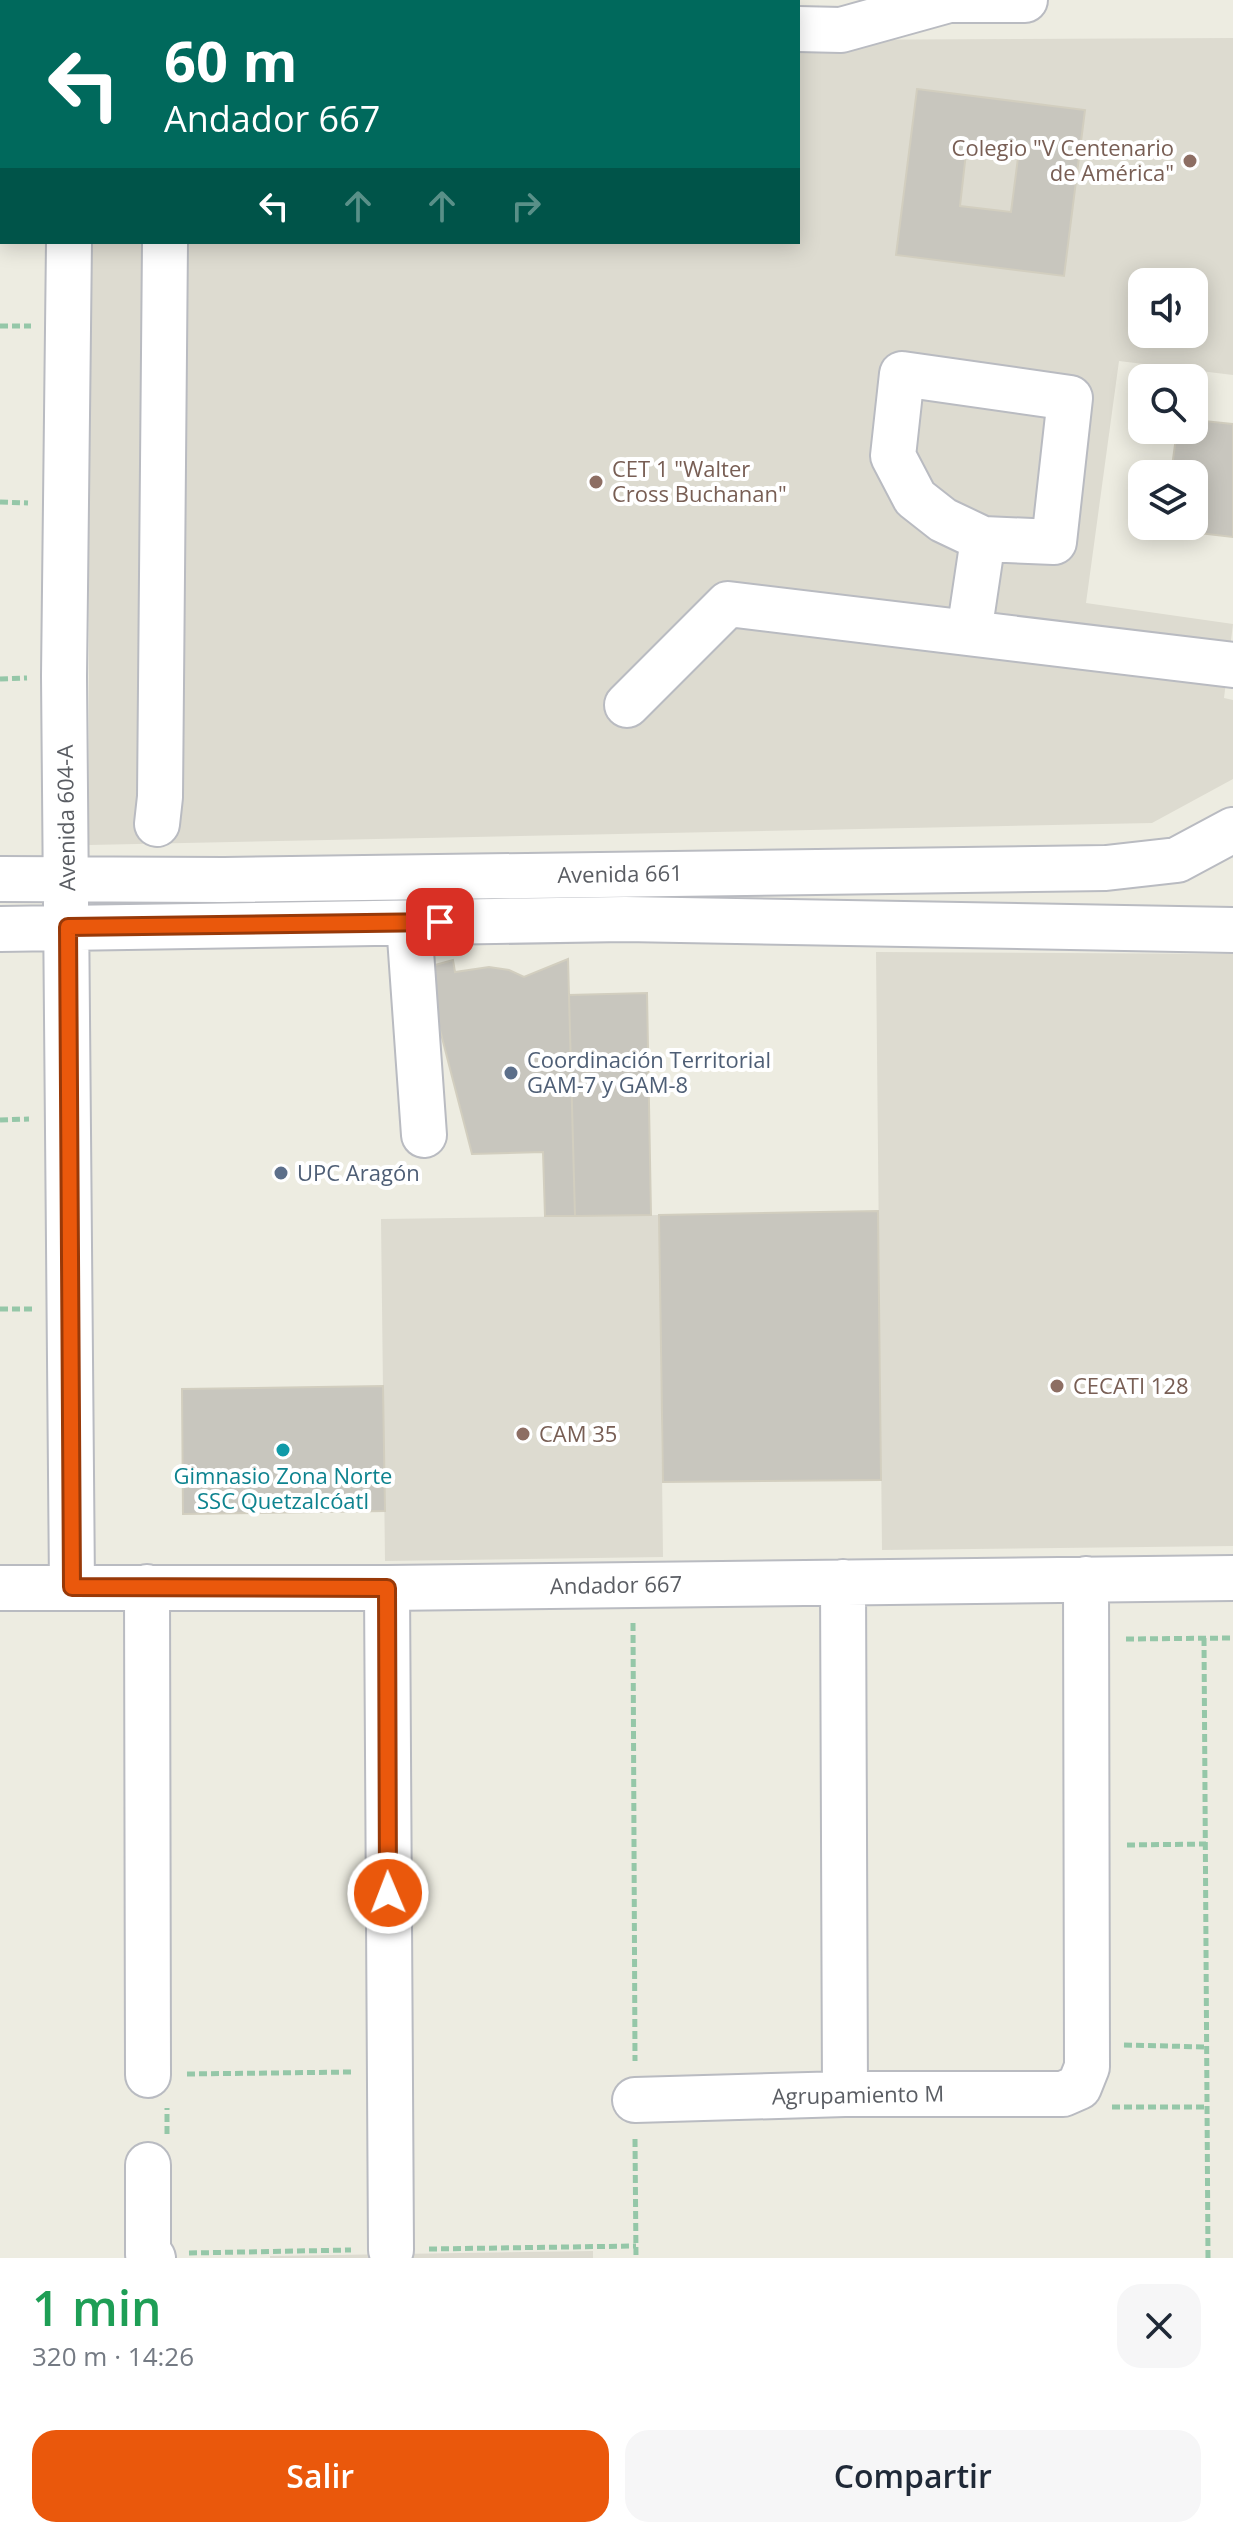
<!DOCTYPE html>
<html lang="es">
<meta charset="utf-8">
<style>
:root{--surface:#fff;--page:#f6f6f7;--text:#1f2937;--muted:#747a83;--accent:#ea580c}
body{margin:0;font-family:"Open Sans",sans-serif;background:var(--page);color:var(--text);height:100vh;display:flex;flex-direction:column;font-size:30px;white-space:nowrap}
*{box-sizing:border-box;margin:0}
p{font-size:26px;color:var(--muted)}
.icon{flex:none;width:44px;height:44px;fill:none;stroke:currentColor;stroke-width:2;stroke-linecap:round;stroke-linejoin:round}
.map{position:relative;height:2258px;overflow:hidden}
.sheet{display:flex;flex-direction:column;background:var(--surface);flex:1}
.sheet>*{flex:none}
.hud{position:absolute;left:0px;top:0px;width:800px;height:244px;box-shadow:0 4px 20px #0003;background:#00695c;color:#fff;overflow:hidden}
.fabs{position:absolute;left:1128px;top:268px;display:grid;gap:16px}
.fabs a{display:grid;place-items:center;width:80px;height:80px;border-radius:16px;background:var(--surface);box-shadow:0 4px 20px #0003;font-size:40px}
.pin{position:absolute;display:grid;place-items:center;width:68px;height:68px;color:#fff;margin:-34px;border-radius:16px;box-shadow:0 4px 12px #0006}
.me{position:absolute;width:88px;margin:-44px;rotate:359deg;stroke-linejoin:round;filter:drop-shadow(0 0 6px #0008)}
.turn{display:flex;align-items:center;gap:28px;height:168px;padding:0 32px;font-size:36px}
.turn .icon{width:104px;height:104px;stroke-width:2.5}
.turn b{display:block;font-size:56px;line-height:68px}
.lanes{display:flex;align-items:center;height:76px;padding:0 32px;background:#0003;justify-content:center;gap:40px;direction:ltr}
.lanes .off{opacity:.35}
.round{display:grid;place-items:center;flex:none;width:84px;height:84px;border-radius:24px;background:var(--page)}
.summary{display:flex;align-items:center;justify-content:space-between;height:136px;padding:0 32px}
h1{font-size:48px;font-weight:600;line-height:60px;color:#1e9e55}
.cta{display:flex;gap:16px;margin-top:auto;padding:16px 32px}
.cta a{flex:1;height:92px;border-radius:24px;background:var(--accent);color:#fff;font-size:32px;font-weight:600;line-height:92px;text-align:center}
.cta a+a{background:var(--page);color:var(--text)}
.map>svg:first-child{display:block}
.education{fill:#dddbd0;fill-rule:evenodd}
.building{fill:#c8c6be;stroke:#d2cebf;stroke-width:2;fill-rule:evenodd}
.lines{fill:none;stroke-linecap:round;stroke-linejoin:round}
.minor-casing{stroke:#b9bbc1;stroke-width:48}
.path{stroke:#95c7a8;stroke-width:5;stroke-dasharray:8 4;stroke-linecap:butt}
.minor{stroke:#fff;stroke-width:44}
.route-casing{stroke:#983908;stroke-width:20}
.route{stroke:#ea580c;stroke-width:14}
.education-dot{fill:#8d6e63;stroke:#fff;stroke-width:3}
.service-dot{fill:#5c6f8a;stroke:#fff;stroke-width:3}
.culture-dot{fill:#0f9aa8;stroke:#fff;stroke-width:3}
.labels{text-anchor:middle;stroke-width:8;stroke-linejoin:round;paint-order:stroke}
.education-label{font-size:22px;fill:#785e54;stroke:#fff;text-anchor:start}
.street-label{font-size:22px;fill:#5a5d63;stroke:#fff}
.service-label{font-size:22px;fill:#4e5e75;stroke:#fff;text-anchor:start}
.culture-label{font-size:22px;fill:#0d838f;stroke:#fff}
</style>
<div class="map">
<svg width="1233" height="2258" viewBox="0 0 1233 2258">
<rect width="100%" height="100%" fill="#edece1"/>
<path class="education" d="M1233,38V375L1119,361L1086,603L1233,624L1224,698L1233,700V779L1152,823L89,845V242H798V40ZM1142,282H1194V334H1142Z
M876,952L1233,954V1546L882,1550Z
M659,1215L663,1557L385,1561L381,1219Z
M593,2251V2258H270V2256Z"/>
<path class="building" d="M917,89L1085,110L1064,276L896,255ZM966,153L1018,158L1011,212L960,206Z
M1194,420L1233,424V537L1164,529L1165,526H1194V474H1171L1177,430H1194Z
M568,959L575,1216H545L543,1152L472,1154L424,968L453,960L455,972L489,967L509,970L524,977Z
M647,993L651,1215L575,1216L569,995Z
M878,1211L881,1480L663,1482L659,1215Z
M383,1386L385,1511L183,1514L182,1389Z"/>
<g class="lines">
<g class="minor-casing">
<path id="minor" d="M67,0V2
M0,23H2
M798,29L841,30L949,0H1025
M0,105H2
M69,242L64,676L72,1587
M902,374L1070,398L1054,542L983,539L943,520L915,498L893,456Z
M969,633L983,539
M627,705L728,604L1233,665
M157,824L160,797L165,242
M0,879L224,880L1106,868L1177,860L1233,830
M409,923L424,1135
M0,929L625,919L1233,930
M843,1582L845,2094
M147,1587L148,2075
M0,1588H387L1233,1578
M387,1588L391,2250
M635,2100L845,2094H1063L1079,2087L1087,2067L1086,1579
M148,2165V2254L153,2258"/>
</g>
<path class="path" d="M0,326H31
M0,502L28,503
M0,679L27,678
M0,1120L29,1119
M0,1309H33
M633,1623L635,2061
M1204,1638L1208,2258
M1126,1639L1233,1638
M1127,1845L1206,1844
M1124,2045L1207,2047
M187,2074L353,2072
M1112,2107H1207
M167,2134V2108
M635,2139L636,2258
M429,2249L636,2246
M189,2253L351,2250"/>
<use href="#minor" class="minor"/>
</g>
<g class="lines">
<g class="route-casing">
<path id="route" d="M388,1893L387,1588L72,1587L68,927L440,922"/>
</g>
<use href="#route" class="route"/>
</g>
<g class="education-dot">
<circle cx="1190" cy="161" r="8"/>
<circle cx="596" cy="482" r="8"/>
<circle cx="1057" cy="1386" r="8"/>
<circle cx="523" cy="1434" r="8"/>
</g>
<g class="service-dot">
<circle cx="511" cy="1073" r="8"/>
<circle cx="281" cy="1173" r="8"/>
</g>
<circle class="culture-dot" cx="283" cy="1450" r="8"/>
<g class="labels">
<g class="education-label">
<text x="1174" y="156" text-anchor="end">Colegio "V Centenario<tspan x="1174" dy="25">de América"</tspan></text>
<text x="612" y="477">CET 1 "Walter<tspan x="612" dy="25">Cross Buchanan"</tspan></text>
<text x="1073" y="1394">CECATI 128</text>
<text x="539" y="1442">CAM 35</text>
</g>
<g class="street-label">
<text transform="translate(66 818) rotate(-91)" y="8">Avenida 604-A</text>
<text transform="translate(620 874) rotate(-1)" y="8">Avenida 661</text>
<text transform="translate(616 1585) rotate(-1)" y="8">Andador 667</text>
<text transform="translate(858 2095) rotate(-1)" y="8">Agrupamiento M</text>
</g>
<g class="service-label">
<text x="527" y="1068">Coordinación Territorial<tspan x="527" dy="25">GAM-7 y GAM-8</tspan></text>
<text x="297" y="1181">UPC Aragón</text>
</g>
<g class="culture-label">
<text x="283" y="1484">Gimnasio Zona Norte<tspan x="283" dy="25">SSC Quetzalcóatl</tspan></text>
</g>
</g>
</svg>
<div class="fabs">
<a><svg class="icon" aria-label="sound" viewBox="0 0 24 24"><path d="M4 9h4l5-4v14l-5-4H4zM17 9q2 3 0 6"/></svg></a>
<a><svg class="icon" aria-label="search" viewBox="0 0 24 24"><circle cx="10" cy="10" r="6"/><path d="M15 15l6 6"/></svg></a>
<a><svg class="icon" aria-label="layers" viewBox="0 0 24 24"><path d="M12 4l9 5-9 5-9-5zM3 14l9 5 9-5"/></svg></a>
</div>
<div class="pin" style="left:440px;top:922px;background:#d93025"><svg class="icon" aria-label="arrive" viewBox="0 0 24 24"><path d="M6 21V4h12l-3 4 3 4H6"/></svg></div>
<svg class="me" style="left:388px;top:1893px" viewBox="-20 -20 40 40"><circle r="17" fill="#ea580c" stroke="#fff" stroke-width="3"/><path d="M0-11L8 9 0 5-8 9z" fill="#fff"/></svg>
<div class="hud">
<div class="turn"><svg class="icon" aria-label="left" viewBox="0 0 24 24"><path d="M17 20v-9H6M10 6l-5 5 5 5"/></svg><div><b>60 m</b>Andador 667</div></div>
<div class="lanes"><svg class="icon" aria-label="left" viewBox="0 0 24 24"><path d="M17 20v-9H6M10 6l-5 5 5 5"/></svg><svg class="icon off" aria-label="ahead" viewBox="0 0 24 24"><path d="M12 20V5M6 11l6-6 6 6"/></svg><svg class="icon off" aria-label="ahead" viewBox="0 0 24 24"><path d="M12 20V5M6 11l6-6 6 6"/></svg><svg class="icon off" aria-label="right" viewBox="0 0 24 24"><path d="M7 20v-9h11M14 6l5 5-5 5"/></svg></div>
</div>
</div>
<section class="sheet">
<div class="summary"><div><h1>1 min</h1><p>320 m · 14:26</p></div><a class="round"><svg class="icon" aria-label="close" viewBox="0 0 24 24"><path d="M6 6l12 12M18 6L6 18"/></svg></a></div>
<div class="cta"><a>Salir</a><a>Compartir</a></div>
</section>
